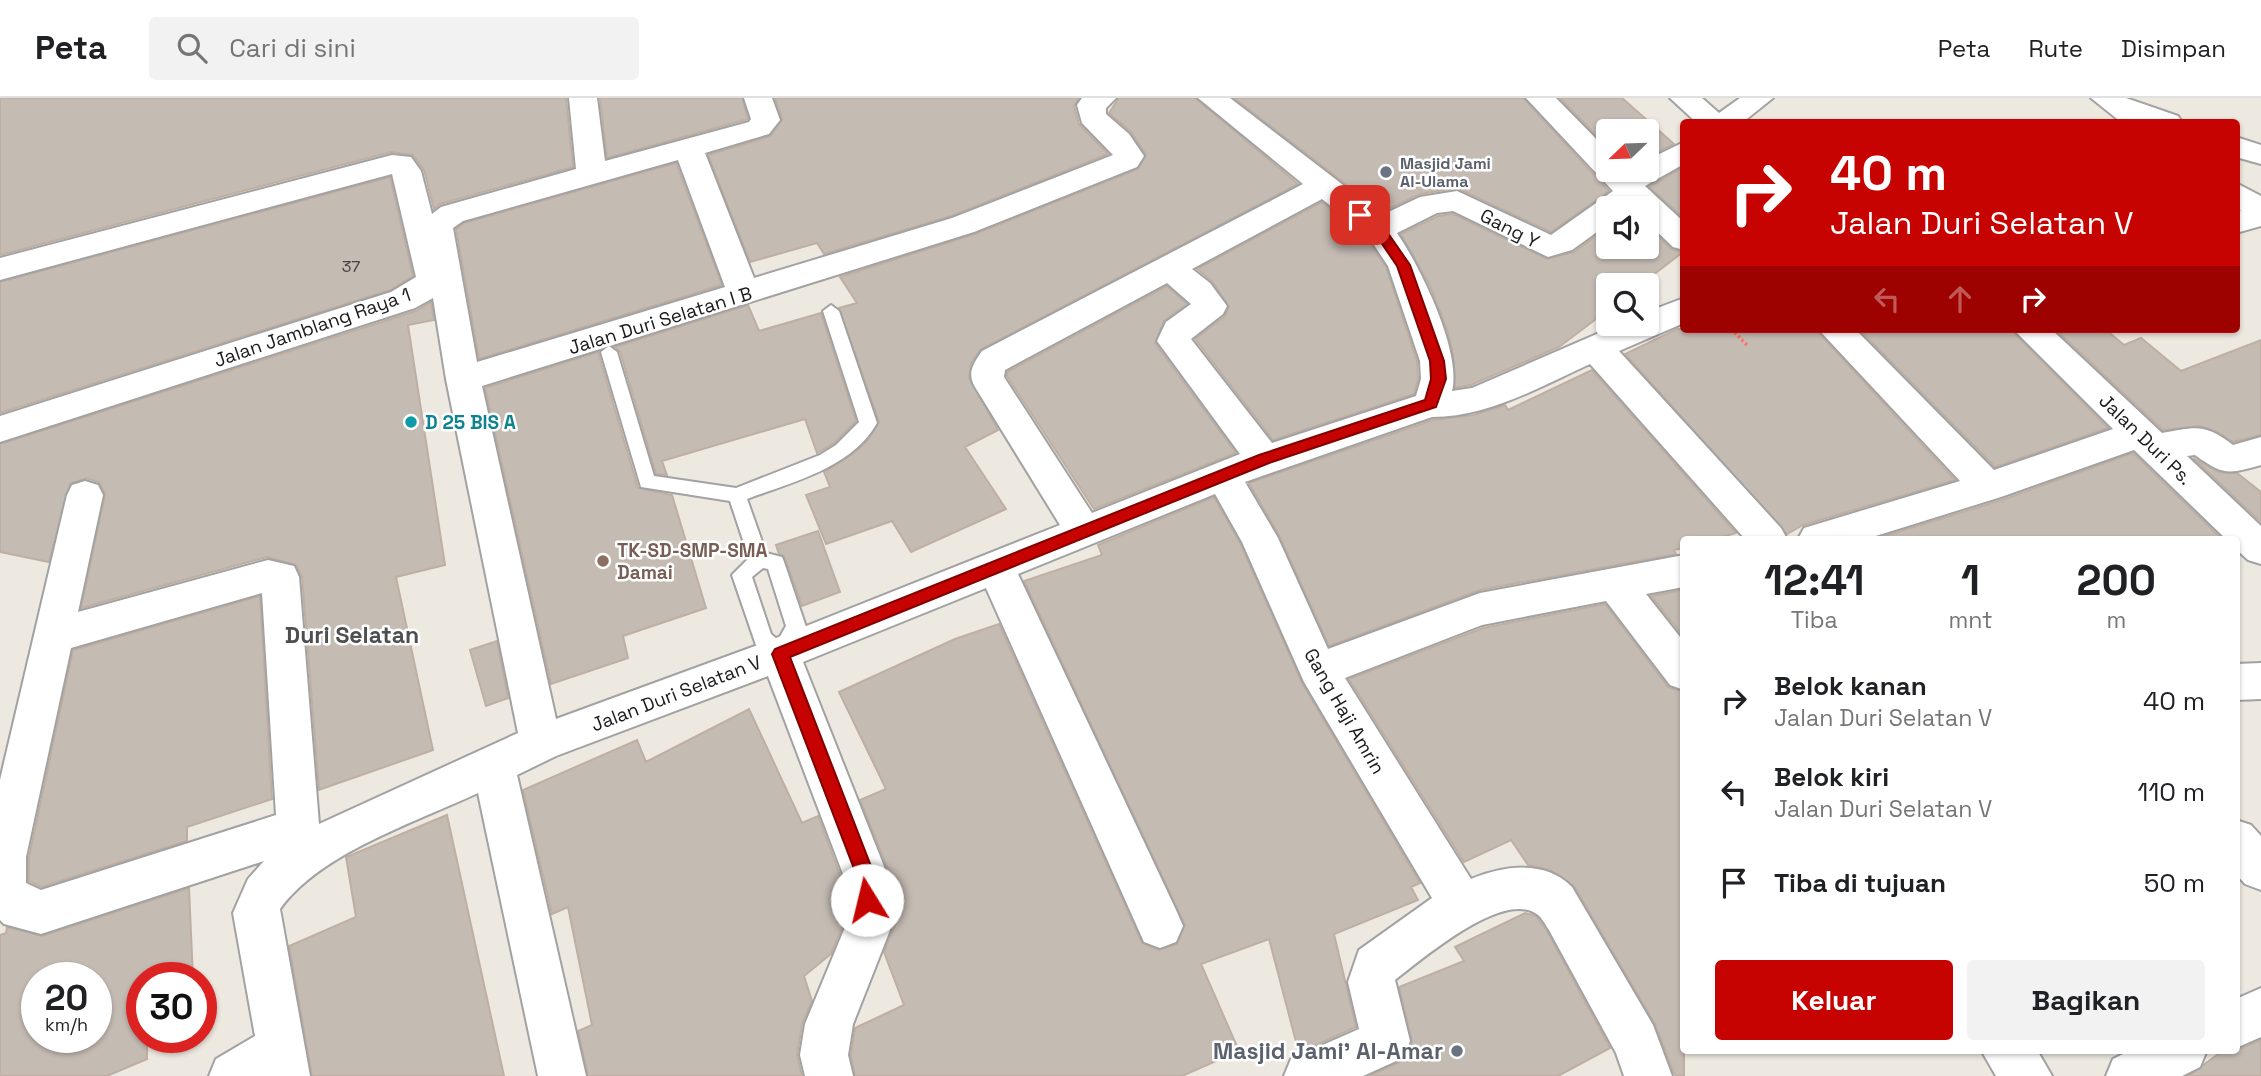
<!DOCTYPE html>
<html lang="id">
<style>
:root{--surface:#fff;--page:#f2f2f2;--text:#202124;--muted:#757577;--line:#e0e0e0;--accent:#c60300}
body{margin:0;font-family:"Space Grotesk",sans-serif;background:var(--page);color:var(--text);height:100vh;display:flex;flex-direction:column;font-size:26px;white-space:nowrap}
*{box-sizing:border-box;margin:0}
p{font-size:23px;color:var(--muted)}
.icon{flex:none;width:38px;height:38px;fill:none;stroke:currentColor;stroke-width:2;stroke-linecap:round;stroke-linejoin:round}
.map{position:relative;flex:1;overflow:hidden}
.side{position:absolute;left:1680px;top:438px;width:560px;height:518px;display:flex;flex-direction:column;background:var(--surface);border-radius:7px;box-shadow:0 2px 5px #0004}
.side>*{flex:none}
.hud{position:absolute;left:1680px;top:21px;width:560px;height:214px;border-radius:7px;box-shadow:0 2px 5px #0004;background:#c60300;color:#fff;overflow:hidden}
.needle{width:46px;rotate:247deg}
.fabs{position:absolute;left:1596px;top:21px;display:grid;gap:14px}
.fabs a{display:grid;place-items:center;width:63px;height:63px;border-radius:7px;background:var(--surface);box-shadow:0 2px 5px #0004;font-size:35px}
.speed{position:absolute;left:21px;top:864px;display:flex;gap:14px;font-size:35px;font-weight:700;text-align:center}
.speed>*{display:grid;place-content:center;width:91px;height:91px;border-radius:50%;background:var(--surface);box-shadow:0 2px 5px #0004;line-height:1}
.speed small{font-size:18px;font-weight:400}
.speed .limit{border:10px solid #d22;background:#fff;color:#111}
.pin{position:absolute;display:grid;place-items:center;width:60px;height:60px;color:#fff;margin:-30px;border-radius:14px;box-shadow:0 4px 10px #0006}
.me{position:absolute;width:77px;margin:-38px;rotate:351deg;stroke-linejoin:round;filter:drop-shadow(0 0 5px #0008)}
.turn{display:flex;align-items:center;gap:24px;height:147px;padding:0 35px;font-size:32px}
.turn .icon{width:91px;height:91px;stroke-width:2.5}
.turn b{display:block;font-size:49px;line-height:60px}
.lanes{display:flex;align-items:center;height:66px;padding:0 35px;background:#0003;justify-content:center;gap:35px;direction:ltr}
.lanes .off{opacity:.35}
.eta{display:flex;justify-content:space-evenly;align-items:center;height:119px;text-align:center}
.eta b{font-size:42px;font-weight:700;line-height:49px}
.primary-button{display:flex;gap:14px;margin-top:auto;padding:14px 35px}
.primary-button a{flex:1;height:80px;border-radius:7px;background:var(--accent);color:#fff;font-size:28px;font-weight:700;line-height:80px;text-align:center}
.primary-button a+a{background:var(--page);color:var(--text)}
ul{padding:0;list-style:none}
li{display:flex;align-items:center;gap:21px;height:91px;padding:0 35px}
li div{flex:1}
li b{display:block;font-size:26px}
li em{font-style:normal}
header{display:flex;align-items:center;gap:42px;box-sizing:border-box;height:98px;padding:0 35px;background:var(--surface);border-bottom:2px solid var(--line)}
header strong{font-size:33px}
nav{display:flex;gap:38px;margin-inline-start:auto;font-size:24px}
.search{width:490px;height:63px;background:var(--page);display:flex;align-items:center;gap:18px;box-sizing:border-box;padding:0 24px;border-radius:7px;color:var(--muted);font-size:26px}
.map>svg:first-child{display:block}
.building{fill:#c4bbb3;stroke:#bfafa2;stroke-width:2;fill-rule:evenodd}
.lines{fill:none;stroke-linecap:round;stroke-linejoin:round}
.service-casing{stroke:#a2a2a2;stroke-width:4}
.minor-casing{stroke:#a2a2a2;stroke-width:4}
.tertiary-casing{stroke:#a2a2a2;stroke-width:4}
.path{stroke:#fd7360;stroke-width:3.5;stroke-dasharray:2.5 2.5;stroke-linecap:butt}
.service{fill:#fff;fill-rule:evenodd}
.minor{fill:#fff;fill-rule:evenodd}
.tertiary{fill:#fff;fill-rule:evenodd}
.route{fill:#c60300;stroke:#810200;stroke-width:2}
.worship-dot{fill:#6b7280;stroke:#fff;stroke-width:2.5}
.culture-dot{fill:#0f9aa8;stroke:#fff;stroke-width:2.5}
.education-dot{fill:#8d6e63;stroke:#fff;stroke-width:2.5}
.labels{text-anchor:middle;stroke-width:5;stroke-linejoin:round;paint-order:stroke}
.far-worship-label{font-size:16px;font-weight:bold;fill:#5b616d;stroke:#fff;text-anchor:start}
.number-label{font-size:16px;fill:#454341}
.street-label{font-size:19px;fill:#1b1b1b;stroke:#fff}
.culture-label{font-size:19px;font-weight:bold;fill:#0d838f;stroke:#fff;text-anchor:start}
.education-label{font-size:19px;font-weight:bold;fill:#785e54;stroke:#fff;text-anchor:start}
.quarter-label{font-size:23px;font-weight:bold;fill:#4e4e4e;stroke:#fff}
.near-worship-label{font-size:23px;font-weight:bold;fill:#5b616d;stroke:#fff;text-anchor:end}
</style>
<header>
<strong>Peta</strong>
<div class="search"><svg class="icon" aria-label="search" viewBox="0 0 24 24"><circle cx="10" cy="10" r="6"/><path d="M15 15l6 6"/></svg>Cari di sini</div>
<nav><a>Peta</a><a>Rute</a><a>Disimpan</a></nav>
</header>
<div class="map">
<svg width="2261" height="978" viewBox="0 0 2261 978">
<rect width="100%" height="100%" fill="#ede9e0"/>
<path class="building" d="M0,0H566L573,69L440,106L434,111L424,72L413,57L391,54L0,157Z
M600,0H742L748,21L607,60Z
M775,0H1079L1074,8L1079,26L1108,56L951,118L824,156L817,145L750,164L708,57L771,38L782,21Z
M1119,0H1195L1298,86L980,252L971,265L969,280L998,332L965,349L1006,411L911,454L892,423L826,446L806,397L830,389L824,374L854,355L868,342L879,324L839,210L857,205L840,179L975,136L1138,71L1146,57L1131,34L1109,15Z
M1234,0H1523L1609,93L1551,134L1457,90L1420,96L1382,114Z
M1560,0H1622L1674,46L1647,59V33H1608V50Z
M676,65L722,187L479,261L456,131L464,125Z
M1684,69V120L1649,89Z
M390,79L413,178L390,192L0,315V184Z
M1322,104L1366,140L1386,169L1417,263L1418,281L1414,296L1273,342L1195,241L1225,218L1229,209L1212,183L1197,171Z
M1453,116L1547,161L1574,154L1608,129V149H1647V127L1671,151L1683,154L1640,187H1608V212L1559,249L1471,287L1455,290L1453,256L1448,234L1430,188L1401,136L1438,118Z
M1167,188L1187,206L1164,223L1155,245L1236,355L1094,411L1007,278V274Z
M431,204L434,222L408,227L445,467L396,479L433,652L319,692L302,479L296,467L267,459L81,510L105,396L99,384L86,380L70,386L49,464L0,454V346L416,213Z
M748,207L759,233L821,215L856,323L834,345L817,355L805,321L662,363L667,377L656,376L620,253L615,249Z
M1677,231H1815L1955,382L1803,427L1787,436L1625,256Z
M1859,231H2010L2108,330L1995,369Z
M2055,231H2105L2124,247L2141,240L2181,273L2261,242V337L2233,344L2215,333L2200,328L2163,332Z
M598,254L638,390L672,397L706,510L623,538L628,560L551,586L485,290Z
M1592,272L1736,435L1715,441H1684V450L1674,452L1676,456L1480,492L1329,548L1280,439L1249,385L1433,322L1474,317L1505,307L1508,312Z
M2133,355L2222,441H1875L2002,402Z
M2193,360L2219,374L2237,375L2261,394V424Z
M1214,399L1240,445L1302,585L1420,785L1411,789L1418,802L1334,836L1356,929L1299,955L1269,841L1201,866L1239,953L1182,978H855L851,957L855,930L904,907L884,854L895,827L890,776L860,702L886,691L839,594L955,541L999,526L1142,845L1159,852L1177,846L1185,827L1024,483L1102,457L1098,447Z
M818,433L840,494L802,508L784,458L779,456L776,447Z
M1684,492V539L1651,498Z
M260,498L272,701L187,729V743L41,789L29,783V759L73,552Z
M1605,506L1668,589L1684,594V978H1676L1673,973L1655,926L1574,788L1550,772L1528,767L1511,742L1464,764L1349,581L1483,530Z
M497,543L508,600L486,608L470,552Z
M749,611L802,725L818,718L840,777L843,827L831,856L804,878L812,903L802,926L797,957L802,978H588L578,933L592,927L568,809L552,816L523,692L637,642L646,664Z
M447,717L504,978H312L289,848L356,819L346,759Z
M189,790L193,880H142V940H162L147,946V961L107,978H0V837L6,835L7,829L42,838ZM37,880H96V940H37Z
M1525,815L1536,818L1547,833L1610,950L1558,978H1369L1404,962L1412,944L1399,889L1464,863L1455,849Z
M2261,942V978H2188L2224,952H2237Z"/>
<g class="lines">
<g class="service-casing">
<path id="service" d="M831,207L839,213L877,325C852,370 792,384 747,401L766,455L782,459L784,464L806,529L787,562L780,565L756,547L732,477L749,460L730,403L641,389L601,254L609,248L617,254L654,378L736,390L820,357L836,347L859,324L823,213ZM763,470L768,471L786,528L778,542L771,536L752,479Z"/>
</g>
<g class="minor-casing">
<path id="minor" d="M569,0H597L605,63L749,24L751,21L744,0H772L780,22L769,36L705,55L754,180L952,120L1113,57L1082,25L1077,7L1082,0H1116L1106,10V16L1129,36L1144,58L1137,69L974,134L482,288L556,621L766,544L1060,427L975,289C967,275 973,266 982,253L1303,86L1198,0H1230L1382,117L1420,99L1457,93L1551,137L1613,93L1526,0H1556L1608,53V72H1647V62L1684,44V66L1645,88L1684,124V152L1673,149L1647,124V110H1608V126L1572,152L1548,159L1453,113L1437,115L1397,135C1420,168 1462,254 1452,293L1472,290L1620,226H1647V214L1684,200V225L1619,253L1781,430L1787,441H1745L1590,266C1539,289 1489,319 1432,319L1245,384L1278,440L1328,551L1480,495L1684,457V489L1646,496L1684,544V592L1670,587L1606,503L1482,527L1345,580L1471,781C1503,768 1545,761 1572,789L1653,927L1672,978H1624L1616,955L1549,832C1545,826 1541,818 1535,815C1500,794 1421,862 1395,882L1410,943L1403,960L1363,978H1284L1291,961L1359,931L1348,884L1359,852L1432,800L1304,584L1242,444L1215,396L1018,476L1176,812L1183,828L1176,844L1160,850L1144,844L986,490L803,564L887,776L892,827L853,926L848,957L853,978H805L800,957L805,926L846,827L843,776L768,578L556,658L517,677L586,978H538L478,695C416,724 320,755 280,811L310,978H209L216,961L255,938L233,815L248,781L264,763L41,836L4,826L0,822V682L67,397L72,387L85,383L98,387L103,397L78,514L268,462L294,468L299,479L319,726L518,635L446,281L433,200L415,210L0,344V318L391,194L416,179L392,76L0,182V160L392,57L411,59L421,73L432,116L441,109L576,71ZM678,62L725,189L477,264L453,130L463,123ZM1322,101L1368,138L1388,168L1420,263L1421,281L1416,298L1272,345L1191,241L1223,216L1227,208L1210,185L1192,171ZM1167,185L1191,206L1166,224L1157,243L1240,356L1092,415L1004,279L1005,272ZM262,495L276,717L41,792L26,785V759L71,550Z
M1670,0H1702L1719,15L1740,0H1773L1743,24H1696Z
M2105,0H2126L2178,18L2182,24C2161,26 2114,26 2101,6Z
M2236,39L2261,47V66L2236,59Z
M2261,107V128L2236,135V114Z
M1818,231H1855L1994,372L2113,331L2013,231H2051L2162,335C2196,329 2204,325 2233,347L2261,339V367C2228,376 2224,378 2195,357L2187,358L2261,428V466L2248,462L2236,451V441H2226L2134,352L2001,399L1866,441H1798L1804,430L1960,383Z
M2261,565V601L2236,602V566Z
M2236,722L2251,727L2261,738V792L2245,786L2236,776Z
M2261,890V939L2236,950V901Z
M1981,952H2037L2052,978H1996Z
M2131,952H2207L2200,969L2182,978H2106L2113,961Z"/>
</g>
<g class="tertiary-casing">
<path id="tertiary" d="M2091,0H2124L2154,24H2121Z
M2236,85L2261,98V123L2236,110Z"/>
</g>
<path class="path" d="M1731,231L1747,247"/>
<use href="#service" class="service"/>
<use href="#minor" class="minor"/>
<use href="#tertiary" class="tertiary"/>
</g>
<path class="route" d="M1360,112L1383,128L1410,167L1444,263L1446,281L1436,309L1269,365L790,559L874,776L876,802L874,808L867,811L860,808L856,776L772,556L775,551L1259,357L1425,302L1431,281L1430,263L1397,168L1374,134L1356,120V114Z"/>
<g class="worship-dot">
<circle cx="1386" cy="74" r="7"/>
<circle cx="1457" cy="953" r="7"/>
</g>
<circle class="culture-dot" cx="411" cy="324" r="7"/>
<circle class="education-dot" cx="603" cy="463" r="7"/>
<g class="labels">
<g class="far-worship-label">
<text x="1400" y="71">Masjid Jami<tspan x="1400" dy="18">Al-Ulama</tspan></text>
</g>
<g class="number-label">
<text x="351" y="174">37</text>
</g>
<g class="street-label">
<text transform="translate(1510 130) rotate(27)" y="7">Gang Y</text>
<text transform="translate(660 222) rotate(-17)" y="7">Jalan Duri Selatan I B</text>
<text transform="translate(312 229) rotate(-19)" y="7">Jalan Jamblang Raya 1</text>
<text transform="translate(2146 341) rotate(44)" y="7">Jalan Duri Ps.</text>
<text transform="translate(676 595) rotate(-21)" y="7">Jalan Duri Selatan V</text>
<text transform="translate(1345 613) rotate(60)" y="7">Gang Haji Amrin</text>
</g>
<g class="culture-label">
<text x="425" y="331">D 25 BIS A</text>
</g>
<g class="education-label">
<text x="617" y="459">TK-SD-SMP-SMA<tspan x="617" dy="22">Damai</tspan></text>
</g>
<g class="quarter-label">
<text x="352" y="545">Duri Selatan</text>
</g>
<g class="near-worship-label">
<text x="1443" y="961">Masjid Jami' Al-Amar</text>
</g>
</g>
</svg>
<div class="fabs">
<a><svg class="needle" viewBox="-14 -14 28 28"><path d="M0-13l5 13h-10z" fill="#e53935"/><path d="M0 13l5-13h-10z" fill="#757577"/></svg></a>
<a><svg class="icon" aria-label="sound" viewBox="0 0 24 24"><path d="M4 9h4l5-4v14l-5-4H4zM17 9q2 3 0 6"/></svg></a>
<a><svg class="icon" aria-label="search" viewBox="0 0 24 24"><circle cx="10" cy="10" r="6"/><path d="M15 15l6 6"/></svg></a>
</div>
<div class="speed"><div>20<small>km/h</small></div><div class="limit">30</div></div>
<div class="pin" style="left:1360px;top:117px;background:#d93025"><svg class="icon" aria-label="arrive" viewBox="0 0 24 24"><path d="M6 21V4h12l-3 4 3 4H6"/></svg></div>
<svg class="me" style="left:867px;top:802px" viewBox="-20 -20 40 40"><circle r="19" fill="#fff"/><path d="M0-13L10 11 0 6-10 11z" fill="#c60300"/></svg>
<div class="hud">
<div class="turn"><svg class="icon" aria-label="right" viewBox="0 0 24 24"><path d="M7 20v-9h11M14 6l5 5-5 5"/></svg><div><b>40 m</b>Jalan Duri Selatan V</div></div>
<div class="lanes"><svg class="icon off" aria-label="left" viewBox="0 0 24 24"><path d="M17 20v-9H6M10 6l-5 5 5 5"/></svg><svg class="icon off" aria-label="ahead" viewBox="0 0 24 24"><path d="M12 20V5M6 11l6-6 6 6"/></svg><svg class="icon" aria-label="right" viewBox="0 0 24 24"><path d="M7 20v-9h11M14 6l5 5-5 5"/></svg></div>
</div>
<section class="side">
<div class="eta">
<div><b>12:41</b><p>Tiba</p></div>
<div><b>1</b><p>mnt</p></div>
<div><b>200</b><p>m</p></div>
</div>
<ul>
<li><svg class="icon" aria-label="right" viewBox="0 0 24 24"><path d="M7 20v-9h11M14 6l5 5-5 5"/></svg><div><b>Belok kanan</b><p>Jalan Duri Selatan V</p></div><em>40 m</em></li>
<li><svg class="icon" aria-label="left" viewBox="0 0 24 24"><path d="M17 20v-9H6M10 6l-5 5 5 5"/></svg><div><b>Belok kiri</b><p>Jalan Duri Selatan V</p></div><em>110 m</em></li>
<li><svg class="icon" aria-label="arrive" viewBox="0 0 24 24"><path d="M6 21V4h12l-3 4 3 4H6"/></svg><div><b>Tiba di tujuan</b></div><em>50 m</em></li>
</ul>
<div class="primary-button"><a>Keluar</a><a>Bagikan</a></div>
</section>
</div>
